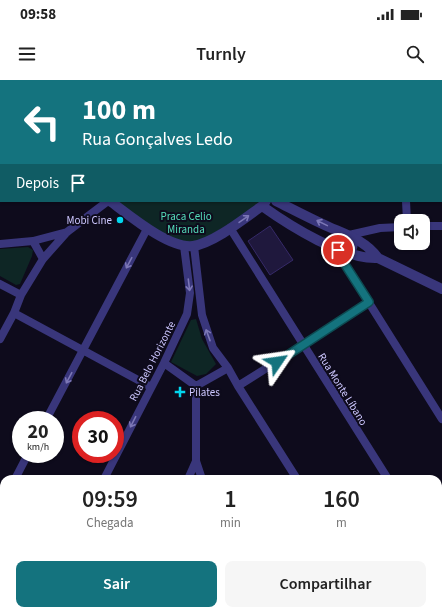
<!DOCTYPE html>
<html lang="pt">
<meta charset="utf-8">
<style>
:root{--surface:#fff;--page:#f6f6f6;--text:#222;--muted:#767676;--accent:#14737e}
body{margin:0;font-family:"Source Sans 3",sans-serif;background:var(--page);color:var(--text);height:100vh;display:flex;flex-direction:column;font-size:15px;white-space:nowrap}
*{box-sizing:border-box;margin:0}
p{font-size:13px;color:var(--muted)}
.icon{flex:none;width:22px;height:22px;fill:none;stroke:currentColor;stroke-width:2;stroke-linecap:round;stroke-linejoin:round}
.map{position:relative;flex:1;overflow:hidden}
.panel{position:absolute;left:0px;top:395px;width:442px;height:140px;display:flex;flex-direction:column;background:var(--surface);border-radius:12px 12px 0 0;box-shadow:0 1px 3px #0004}
.panel>*{flex:none}
.banner{position:absolute;left:0px;top:0px;width:442px;height:122px;box-shadow:0 1px 3px #0004;background:#14737e;color:#fff;overflow:hidden}
.tools{position:absolute;left:394px;top:134px;display:grid;gap:8px}
.tools a{display:grid;place-items:center;width:36px;height:36px;border-radius:8px;background:var(--surface);box-shadow:0 1px 3px #0004;font-size:20px}
.speed{position:absolute;left:12px;top:331px;display:flex;gap:8px;font-size:20px;font-weight:700;text-align:center}
.speed>*{display:grid;place-content:center;width:52px;height:52px;border-radius:50%;background:var(--surface);box-shadow:0 1px 3px #0004;line-height:1}
.speed small{font-size:10px;font-weight:400}
.speed .limit{border:6px solid #d22;background:#fff;color:#111}
.pin{position:absolute;display:grid;place-items:center;width:34px;height:34px;color:#fff;margin:-17px;border:2px solid #fff;border-radius:50%;box-shadow:0 1px 4px #0007}
.me{position:absolute;width:44px;margin:-22px;rotate:58deg;stroke-linejoin:round;filter:drop-shadow(0 0 3px #0008)}
.turn{display:flex;align-items:center;gap:14px;height:84px;padding:0 16px;font-size:18px}
.turn .icon{width:52px;height:52px;stroke-width:2.5}
.turn b{display:block;font-size:28px;line-height:34px}
.then{display:flex;align-items:center;height:38px;padding:0 16px;background:#0003;gap:8px;font-size:15px}
.eta{display:flex;justify-content:space-evenly;align-items:center;height:68px;text-align:center}
.eta b{font-size:24px;font-weight:600;line-height:28px}
.primary-button{display:flex;gap:8px;margin-top:auto;padding:8px 16px}
.primary-button a{flex:1;height:46px;border-radius:8px;background:var(--accent);color:#fff;font-size:16px;font-weight:600;line-height:46px;text-align:center}
.primary-button a+a{background:var(--page);color:var(--text)}
.status{display:flex;justify-content:space-between;align-items:center;height:28px;padding:0 20px;background:var(--surface);direction:ltr}
.status svg{height:11px;fill:currentColor}
header{display:flex;justify-content:space-between;align-items:center;height:52px;padding:0 16px;background:var(--surface);font-size:18px;font-weight:600}
.map>svg:first-child{display:block}
.green{fill:#0e2625}
.building{fill:#1f183d;stroke:#362a68}
.lines{fill:none;stroke-linecap:round;stroke-linejoin:round}
.minor{stroke:#39367b;stroke-width:8}
.tertiary{stroke:#39367b;stroke-width:10}
.oneway{stroke:#7c77b6}
.route-casing{stroke:#0d4b52;stroke-width:10}
.route{stroke:#14737e;stroke-width:7}
.poi-dot{fill:#02d7ef;stroke:#0e0b1c;stroke-width:1.5}
.labels{text-anchor:middle;stroke-width:4;stroke-linejoin:round;paint-order:stroke}
.park-label{font-size:11px;fill:#5db;stroke:#0e0b1c}
.poi-label{font-size:11px;fill:#cdc7ff;stroke:#0e0b1c;text-anchor:end}
.street-label{font-size:11px;fill:#cdc7ff;stroke:#0e0b1c}
</style>
<div class="status"><b>09:58</b><svg viewBox="0 0 49 12"><path d="M0 12V9h3v3zM5 12V6h3v6zM10 12V3h3v9zM15 12V0h3v12zM26 1h20v11H26zM47 4h2v5h-2z"/></svg></div>
<header><svg class="icon" aria-label="menu" viewBox="0 0 24 24"><path d="M4 6h16M4 12h16M4 18h16"/></svg>Turnly<svg class="icon" aria-label="search" viewBox="0 0 24 24"><circle cx="10" cy="10" r="6"/><path d="M15 15l6 6"/></svg></header>
<div class="map">
<svg width="442" height="535" viewBox="0 0 442 535">
<rect width="100%" height="100%" fill="#0e0b1c"/>
<path class="green" d="M113,121H267L194,165L173,161Z
M28,167L33,170L32,176L20,204L16,205L0,196V169Z
M196,239L202,259L216,284L206,294L197,296L171,282L191,240Z"/>
<path class="building" d="M270,146L293,180L270,195L248,161Z"/>
<g class="lines">
<path class="minor" d="M0,0H4
M137,0L138,1
M404,0V1
M229,1V0
M298,1L299,0
M314,1L316,0
M441,69H442
M0,83H1
M406,121L407,141
M423,146H442
M401,147L380,148L349,155C352,160 355,163 353,168L349,170H338L344,183L442,339
M230,148L388,399
M33,161L67,152
M0,164L33,161L43,179
M194,166L202,235L213,268L228,288L238,306L297,399
M0,204L21,215L43,179L67,152L108,121
M14,233L151,307
M0,259L14,233L21,215
M164,283L196,306L228,288
M196,306V381L202,399
M238,306L303,265L369,222
M46,340L147,149
M15,399L28,374
M104,399L164,283L187,234L190,213L184,166
M188,399L196,381
M0,428L4,420
M438,480L442,486
M194,531V535
M275,531L277,535
M35,535L37,531
M119,535L121,531"/>
<path class="tertiary" d="M39,0L41,1
M214,0L216,1
M155,1L156,0
M110,121C129,135 169,169 193,166C214,163 245,138 262,126L266,121
M276,121C294,130 311,139 329,147C347,155 366,161 378,178L442,209
M262,126C290,146 344,180 378,178
M438,443L442,441
M0,476L4,478
M96,531L103,535
M292,535L298,531"/>
</g>
<defs><path id="oneway-shaft" d="M-6 0H5M1.5-3L5.5 0L1.5 3" fill="none" stroke-width="1.6" stroke-linecap="round" stroke-linejoin="round"/></defs>
<g class="oneway">
<use href="#oneway-shaft" transform="translate(244 139) rotate(-35)"/>
<use href="#oneway-shaft" transform="translate(322 143) rotate(-154)"/>
<use href="#oneway-shaft" transform="translate(129 183) rotate(118)"/>
<use href="#oneway-shaft" transform="translate(189 205) rotate(83)"/>
<use href="#oneway-shaft" transform="translate(208 255) rotate(-110)"/>
<use href="#oneway-shaft" transform="translate(69 298) rotate(118)"/>
<use href="#oneway-shaft" transform="translate(133 342) rotate(117)"/>
</g>
<g class="lines">
<g class="route-casing">
<path id="route" d="M277,282L369,222L344,183L338,170"/>
</g>
<use href="#route" class="route"/>
</g>
<g class="poi-dot">
<circle cx="120" cy="140" r="4"/>
<path d="M178 306h4v4h4v4h-4v4h-4v-4h-4v-4h4z"/>
</g>
<g class="labels">
<g class="park-label">
<text x="186" y="140">Praca Celio<tspan x="186" dy="13">Miranda</tspan></text>
</g>
<g class="poi-label">
<text x="112" y="144">Mobi Cine</text>
<text x="189" y="316" text-anchor="start">Pilates</text>
</g>
<g class="street-label">
<text transform="translate(152 281) rotate(-63)" y="4">Rua Belo Horizonte</text>
<text transform="translate(343 309) rotate(58)" y="4">Rua Monte Líbano</text>
</g>
</g>
</svg>
<div class="tools">
<a><svg class="icon" aria-label="sound" viewBox="0 0 24 24"><path d="M4 9h4l5-4v14l-5-4H4zM17 9q2 3 0 6"/></svg></a>
</div>
<div class="speed"><div>20<small>km/h</small></div><div class="limit">30</div></div>
<div class="pin" style="left:338px;top:170px;background:#d93025"><svg class="icon" aria-label="arrive" viewBox="0 0 24 24"><path d="M6 21V4h12l-3 4 3 4H6"/></svg></div>
<svg class="me" style="left:277px;top:282px" viewBox="-20 -20 40 40"><path d="M0-17L14 15 0 8-14 15z" fill="#14737e" stroke="#fff" stroke-width="4"/></svg>
<div class="banner">
<div class="turn"><svg class="icon" aria-label="left" viewBox="0 0 24 24"><path d="M17 20v-9H6M10 6l-5 5 5 5"/></svg><div><b>100 m</b>Rua Gonçalves Ledo</div></div>
<div class="then">Depois<svg class="icon" aria-label="arrive" viewBox="0 0 24 24"><path d="M6 21V4h12l-3 4 3 4H6"/></svg></div>
</div>
<section class="panel">
<div class="eta">
<div><b>09:59</b><p>Chegada</p></div>
<div><b>1</b><p>min</p></div>
<div><b>160</b><p>m</p></div>
</div>
<div class="primary-button"><a>Sair</a><a>Compartilhar</a></div>
</section>
</div>
